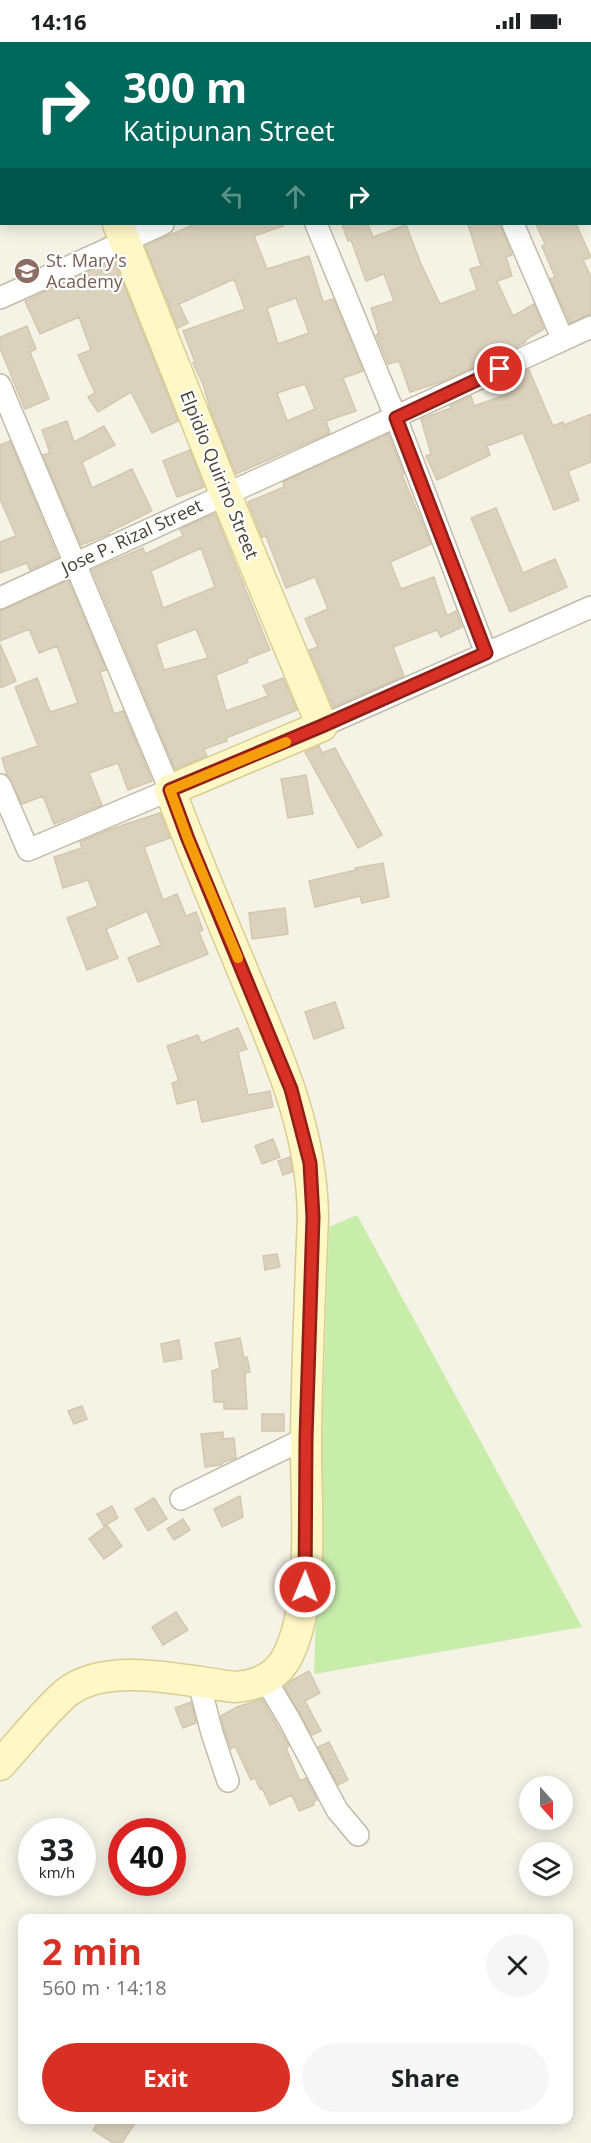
<!DOCTYPE html>
<meta charset="utf-8">
<style>
:root{--surface:#fff;--page:#f6f6f6;--text:#202124;--muted:#757577;--accent:#d93025}
body{margin:0;font-family:"Open Sans",sans-serif;background:var(--page);color:var(--text);height:100vh;display:flex;flex-direction:column;font-size:22px;white-space:nowrap}
*{box-sizing:border-box;margin:0}
p{font-size:20px;color:var(--muted)}
.icon{flex:none;width:33px;height:33px;fill:none;stroke:currentColor;stroke-width:2;stroke-linecap:round;stroke-linejoin:round}
.map{position:relative;flex:1;overflow:hidden}
.side{position:absolute;left:18px;top:1872px;width:555px;height:210px;display:flex;flex-direction:column;background:var(--surface);border-radius:12px;box-shadow:0 3px 15px #0003}
.side>*{flex:none}
.top-card{position:absolute;left:0px;top:0px;width:591px;height:183px;box-shadow:0 3px 15px #0003;background:#00695c;color:#fff;overflow:hidden}
.needle{width:39px;rotate:159deg}
.tools{position:absolute;left:519px;top:1734px;display:grid;gap:12px}
.tools a{display:grid;place-items:center;width:54px;height:54px;border-radius:50%;background:var(--surface);box-shadow:0 3px 15px #0003;font-size:30px}
.speed{position:absolute;left:18px;top:1776px;display:flex;gap:12px;font-size:30px;font-weight:700;text-align:center}
.speed>*{display:grid;place-content:center;width:78px;height:78px;border-radius:50%;background:var(--surface);box-shadow:0 3px 15px #0003;line-height:1}
.speed small{font-size:15px;font-weight:400}
.speed .limit{border:9px solid #d22;background:#fff;color:#111}
.pin{position:absolute;display:grid;place-items:center;width:51px;height:51px;color:#fff;margin:-26px;border:3px solid #fff;border-radius:50%;box-shadow:0 2px 6px #0007}
.me{position:absolute;width:66px;margin:-33px;rotate:1deg;stroke-linejoin:round;filter:drop-shadow(0 0 4px #0008)}
.turn{display:flex;align-items:center;gap:21px;height:126px;padding:0 24px;font-size:27px}
.turn .icon{width:78px;height:78px;stroke-width:2.5}
.turn b{display:block;font-size:42px;line-height:51px}
.lanes{display:flex;align-items:center;height:57px;padding:0 24px;background:#0003;justify-content:center;gap:30px;direction:ltr}
.lanes .off{opacity:.35}
.round{display:grid;place-items:center;flex:none;width:63px;height:63px;border-radius:32px;background:var(--page)}
.headline{display:flex;align-items:center;justify-content:space-between;height:102px;padding:0 24px}
h1{font-size:36px;font-weight:700;line-height:45px;color:var(--accent)}
.cta{display:flex;gap:12px;margin-top:auto;padding:12px 24px}
.cta a{flex:1;height:69px;border-radius:36px;background:var(--accent);color:#fff;font-size:24px;font-weight:700;line-height:69px;text-align:center}
.cta a+a{background:var(--page);color:var(--text)}
.status{display:flex;justify-content:space-between;align-items:center;height:42px;padding:0 30px;background:var(--surface);direction:ltr}
.status svg{height:16px;fill:currentColor}
.map>svg:first-child{display:block}
.green{fill:#c8edab}
.building{fill:#dbd2bd;stroke:#d3c8ad;stroke-width:1.5;fill-rule:evenodd}
.lines{fill:none;stroke-linecap:round;stroke-linejoin:round}
.street-casing{stroke:#c1bba8;stroke-width:24}
.secondary-casing{stroke:#d9ce91;stroke-width:33}
.street{stroke:#fff;stroke-width:21}
.secondary{stroke:#fff7c6;stroke-width:30}
.route-casing{stroke:#8d1f18;stroke-width:15}
.route{stroke:#d93025;stroke-width:10}
.slow{stroke:#f59e0b;stroke-width:10}
.labels{text-anchor:middle;stroke-width:4.5;stroke-linejoin:round;paint-order:stroke}
.education-label{font-size:18px;fill:#785e54;stroke:#fff;text-anchor:start}
.street-label{font-size:18px;fill:#494335;stroke:#fff}
</style>
<div class="status"><b>14:16</b><svg viewBox="0 0 49 12"><path d="M0 12V9h3v3zM5 12V6h3v6zM10 12V3h3v9zM15 12V0h3v12zM26 1h20v11H26zM47 4h2v5h-2z"/></svg></div>
<div class="map">
<svg width="591" height="2101" viewBox="0 0 591 2101">
<rect width="100%" height="100%" fill="#f5f2e6"/>
<path class="green" d="M62,0H419V1L62,2Z
M357,1173L582,1585L314,1632L329,1185Z"/>
<path class="building" d="M195,182H282L283,184L254,194L267,227L309,214L323,260L333,257L363,329L343,336L356,369L326,379L330,391L236,432L211,370L203,342L193,321L195,320L183,289L245,267L234,237L179,262L188,281L178,286L145,204ZM296,256L309,291L278,302L267,266ZM305,342L315,367L287,379L277,351Z
M342,182H368L373,195L406,183L421,222L440,262L477,248L470,227L481,224L468,182H500L512,213L506,215L512,234L497,239L513,274L534,262L544,287L525,298L526,300L518,304L444,339L410,350L399,319L388,322L376,293L379,292L371,266L394,259L384,232L366,239L351,198L348,199Z
M536,182H576L591,215L583,218L591,235V272L570,281L550,237L555,235L542,204L545,202Z
M114,218L178,379L152,391L131,350L98,370L88,355L95,351L78,313L91,308L79,275L40,292L25,259Z
M27,284L36,307L30,310L49,357L25,367L0,306V295Z
M529,328L553,384L563,380L564,383L591,372V420L568,429L579,458L554,468L523,391L487,404L490,413L437,438L426,414L431,412L421,377L451,366L450,364L471,354L474,364L508,352L503,339Z
M67,379L74,400L104,384L115,403L82,420L92,446L132,427L152,469L109,490V492L81,503L43,413L50,411L42,388Z
M388,392L404,432L402,433L431,502L390,520L401,547L434,535L447,574L456,569L462,585L441,595L437,588L393,605L404,634L333,665L309,608L318,605L305,577L328,567L315,535L286,546L266,494L262,495L248,460L284,445L283,440Z
M10,399L58,515L30,528L27,521L0,531V500L16,494L0,457V403Z
M190,408L204,445L177,455L163,419Z
M496,466L523,531L555,517L567,545L510,570L471,476Z
M215,472L270,608L247,617L248,620L216,633L226,669L268,654L263,644L283,636L297,668L226,696L227,699L204,707L207,714L175,727L92,528L143,506L145,512L183,494L180,487ZM201,506L215,545L163,566L151,529ZM196,587L208,616L164,628L156,602Z
M68,538L106,628L100,630L114,672L123,669L152,739L128,748L118,721L89,731L102,763L54,782L43,754L22,762L7,733L2,716L38,704L15,645L37,636L50,670L78,661L57,604L39,611L29,587L0,599V569Z
M0,602L16,639L0,646Z
M319,704L322,711L335,706L382,793L358,806L305,710Z
M306,733L313,772L288,776L281,737Z
M160,771L170,796L144,805L163,858L177,852L186,874L196,870L203,888L199,890L208,912L138,940L128,916L161,903L147,869L106,887L118,916L87,928L67,876L98,864L88,838L63,846L54,815L82,806L80,800L111,787Z
M383,821L389,855L362,861L360,854L315,865L309,839L356,828L355,826Z
M285,866L288,892L252,897L249,871Z
M335,960L344,986L314,997L305,970Z
M238,986L247,1007L238,1010L248,1053L270,1049L273,1065L202,1080L197,1057L177,1062L172,1041L179,1039L167,1004L198,993L201,1001Z
M273,1097L280,1115L262,1122L255,1104Z
M290,1115L292,1130L283,1133L278,1119Z
M277,1212L280,1225L265,1228L263,1214Z
M240,1296L244,1316L247,1315L250,1330L245,1331L247,1367H224V1360H214L212,1329L220,1326L215,1301Z
M179,1298L182,1317L164,1320L161,1302Z
M82,1364L87,1377L74,1382L68,1369Z
M262,1372H284V1389H262Z
M223,1390V1397L234,1396L236,1416L224,1420L221,1423L205,1425L201,1392Z
M240,1454L243,1475L222,1485L214,1467Z
M154,1456L167,1477L148,1489L135,1467Z
M112,1464L118,1476L104,1484L97,1472Z
M183,1477L190,1488L174,1498L167,1487Z
M107,1483L122,1504L104,1517L89,1497Z
M176,1570L188,1588L163,1603L152,1585Z
M309,1629L320,1651L305,1659L321,1689L312,1693L284,1645L292,1638Z
M262,1657L289,1704L286,1706L300,1739L306,1736L317,1758L313,1760L314,1763L299,1769L292,1753L270,1763L262,1746L260,1747L255,1736L251,1738L235,1704L231,1707L224,1687L221,1674L237,1665Z
M191,1660L196,1681L183,1686L175,1666Z
M329,1700L348,1738L338,1743L318,1705Z
M99,2078H137L122,2101H113L93,2088Z"/>
<g class="lines">
<g class="street-casing">
<path id="street" d="M434,0L435,2
M563,2L566,0
M0,24H2
M316,182L396,376L486,611
M513,182L563,298
M0,256L163,182
M0,343L170,748L28,808L0,743
M0,556C196,465 394,376 591,285
M322,684L591,565
M181,1457L306,1396
M265,1637L289,1677L337,1768L358,1793
M199,1641L212,1691L228,1739"/>
</g>
<g class="secondary-casing">
<path id="secondary" d="M45,0L46,2
M0,1723C20,1701 44,1670 66,1651C106,1618 186,1639 234,1645C257,1644 279,1634 289,1611C316,1554 305,1458 306,1394C307,1321 310,1248 313,1175C312,1089 280,1018 247,939C221,876 194,813 170,748L322,684L225,451L118,182"/>
</g>
<use href="#street" class="street"/>
<use href="#secondary" class="secondary"/>
</g>
<g class="lines">
<g class="route-casing">
<path id="route" d="M305,1545L306,1396L313,1175L310,1121L291,1047L188,797L170,748L322,684L486,611L396,376L500,327"/>
</g>
<use href="#route" class="route"/>
<path class="slow" d="M238,916L188,797L170,748L286,700"/>
</g>
<defs>
<g id="school-disc" transform="scale(1.35)"><circle r="9.5" fill="#8d6e63" stroke="#fff"/><path d="M0-5L7-2L0 1L-7-2ZM-4 1L0 2.5L4 1V4Q0 6-4 4Z" fill="#fff"/></g>
</defs>
<g fill-rule="evenodd">
<use href="#school-disc" x="27" y="229"/>
</g>
<g class="labels">
<g class="education-label">
<text x="46" y="225">St. Mary's<tspan x="46" dy="21">Academy</tspan></text>
</g>
<g class="street-label">
<text transform="translate(219 433) rotate(68)" y="6">Elpidio Quirino Street</text>
<text transform="translate(132 495) rotate(-25)" y="6">Jose P. Rizal Street</text>
</g>
</g>
</svg>
<div class="tools">
<a><svg class="needle" viewBox="-14 -14 28 28"><path d="M0-13l5 13h-10z" fill="#e53935"/><path d="M0 13l5-13h-10z" fill="#757577"/></svg></a>
<a><svg class="icon" aria-label="layers" viewBox="0 0 24 24"><path d="M12 4l9 5-9 5-9-5zM3 14l9 5 9-5"/></svg></a>
</div>
<div class="speed"><div>33<small>km/h</small></div><div class="limit">40</div></div>
<div class="pin" style="left:500px;top:327px;background:#d93025"><svg class="icon" aria-label="arrive" viewBox="0 0 24 24"><path d="M6 21V4h12l-3 4 3 4H6"/></svg></div>
<svg class="me" style="left:305px;top:1545px" viewBox="-20 -20 40 40"><circle r="17" fill="#d93025" stroke="#fff" stroke-width="3"/><path d="M0-11L8 9 0 5-8 9z" fill="#fff"/></svg>
<div class="top-card">
<div class="turn"><svg class="icon" aria-label="right" viewBox="0 0 24 24"><path d="M7 20v-9h11M14 6l5 5-5 5"/></svg><div><b>300 m</b>Katipunan Street</div></div>
<div class="lanes"><svg class="icon off" aria-label="left" viewBox="0 0 24 24"><path d="M17 20v-9H6M10 6l-5 5 5 5"/></svg><svg class="icon off" aria-label="ahead" viewBox="0 0 24 24"><path d="M12 20V5M6 11l6-6 6 6"/></svg><svg class="icon" aria-label="right" viewBox="0 0 24 24"><path d="M7 20v-9h11M14 6l5 5-5 5"/></svg></div>
</div>
<section class="side">
<div class="headline"><div><h1>2 min</h1><p>560 m · 14:18</p></div><a class="round"><svg class="icon" aria-label="close" viewBox="0 0 24 24"><path d="M6 6l12 12M18 6L6 18"/></svg></a></div>
<div class="cta"><a>Exit</a><a>Share</a></div>
</section>
</div>
